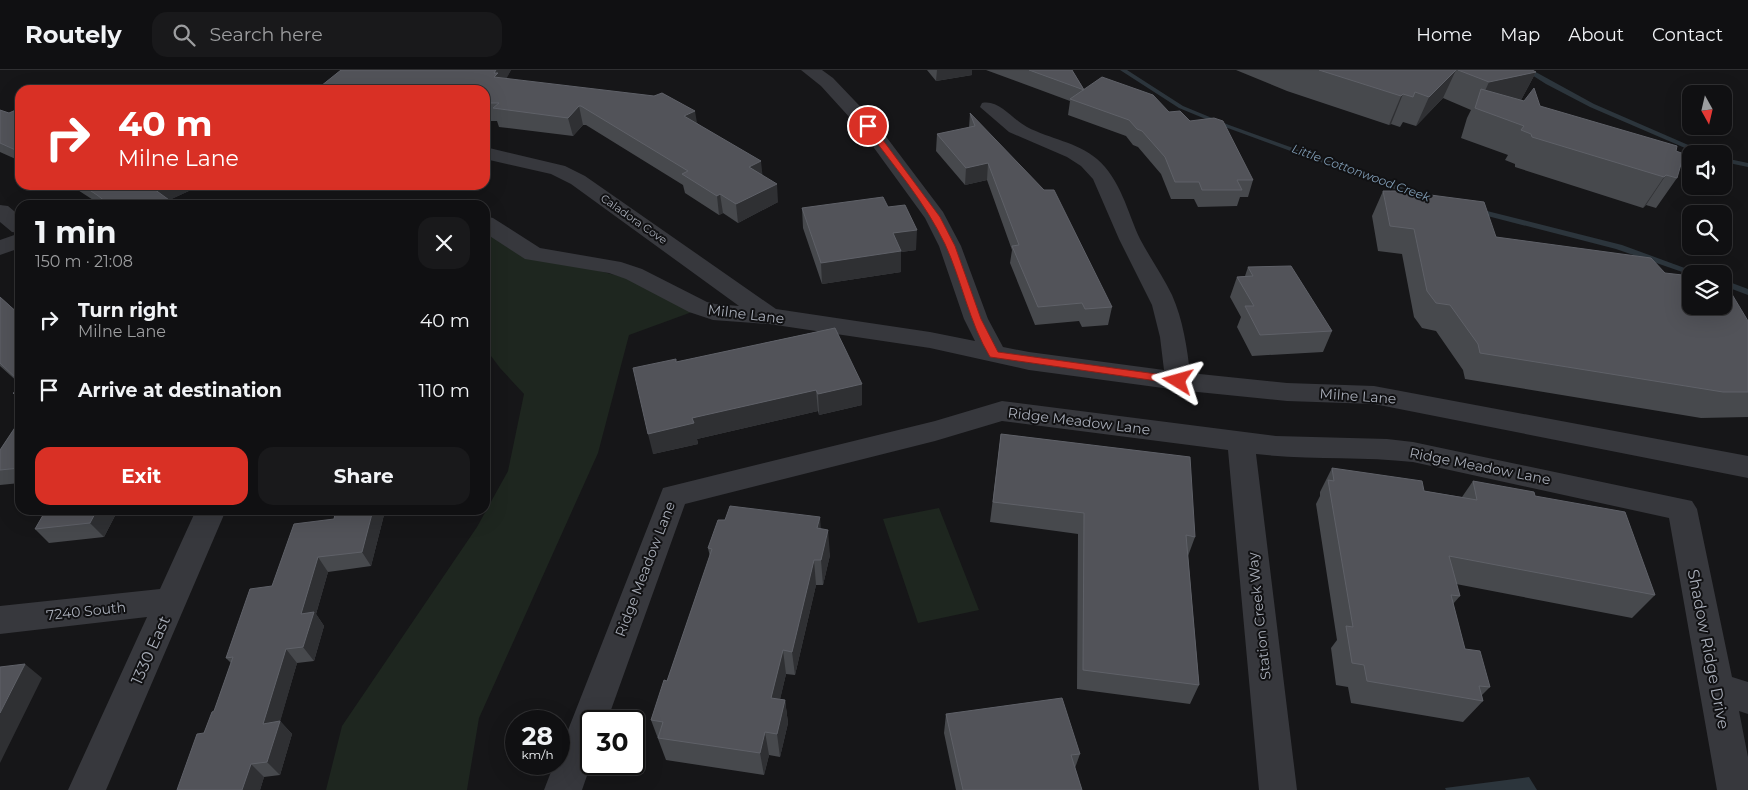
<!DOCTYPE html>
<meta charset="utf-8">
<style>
:root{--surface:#101012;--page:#19191b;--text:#f1f3f6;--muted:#9c9d9f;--line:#303032;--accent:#d93025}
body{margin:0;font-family:Montserrat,sans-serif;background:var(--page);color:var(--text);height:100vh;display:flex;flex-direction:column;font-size:19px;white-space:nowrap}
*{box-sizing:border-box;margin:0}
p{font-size:16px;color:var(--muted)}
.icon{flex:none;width:28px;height:28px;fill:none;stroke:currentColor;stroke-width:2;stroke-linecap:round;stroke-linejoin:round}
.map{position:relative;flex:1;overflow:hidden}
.panel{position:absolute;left:15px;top:130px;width:475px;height:315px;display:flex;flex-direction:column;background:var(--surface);border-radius:15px;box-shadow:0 5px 20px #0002,0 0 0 1px var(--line)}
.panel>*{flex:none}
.guide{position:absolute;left:15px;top:15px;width:475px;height:105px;border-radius:15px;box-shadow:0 5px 20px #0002,0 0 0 1px var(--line);background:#d93025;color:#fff;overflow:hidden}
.needle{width:32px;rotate:172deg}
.controls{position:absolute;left:1682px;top:15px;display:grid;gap:10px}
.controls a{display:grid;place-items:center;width:50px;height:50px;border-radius:10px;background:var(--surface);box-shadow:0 5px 20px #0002,0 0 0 1px var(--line);font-size:25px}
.speed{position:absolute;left:505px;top:640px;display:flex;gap:10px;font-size:25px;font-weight:700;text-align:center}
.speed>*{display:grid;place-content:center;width:65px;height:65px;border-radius:50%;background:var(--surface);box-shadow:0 5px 20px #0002,0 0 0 1px var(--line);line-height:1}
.speed small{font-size:12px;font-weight:400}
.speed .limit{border:2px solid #111;border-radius:8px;background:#fff;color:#111}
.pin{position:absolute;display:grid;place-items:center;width:42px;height:42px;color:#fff;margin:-21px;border:2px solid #fff;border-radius:50%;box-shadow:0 1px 5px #0007}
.me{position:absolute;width:55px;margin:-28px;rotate:278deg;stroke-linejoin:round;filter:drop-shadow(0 0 4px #0008)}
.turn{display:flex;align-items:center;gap:18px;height:105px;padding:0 20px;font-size:22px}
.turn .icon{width:65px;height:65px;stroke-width:2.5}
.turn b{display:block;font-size:35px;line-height:42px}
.round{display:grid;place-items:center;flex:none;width:52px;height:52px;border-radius:15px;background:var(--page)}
.overview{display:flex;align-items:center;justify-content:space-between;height:85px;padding:0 20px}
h1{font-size:30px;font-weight:700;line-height:38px}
.action{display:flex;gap:10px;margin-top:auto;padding:10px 20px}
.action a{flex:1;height:58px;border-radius:15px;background:var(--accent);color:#fff;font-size:20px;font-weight:700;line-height:58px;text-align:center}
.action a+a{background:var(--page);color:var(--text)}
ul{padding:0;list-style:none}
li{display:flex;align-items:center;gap:15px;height:70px;padding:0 20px}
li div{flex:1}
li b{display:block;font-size:19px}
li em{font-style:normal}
header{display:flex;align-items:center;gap:30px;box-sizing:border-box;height:70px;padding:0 25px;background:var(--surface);border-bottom:1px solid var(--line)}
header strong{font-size:24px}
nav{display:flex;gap:28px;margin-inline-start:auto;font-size:18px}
.search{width:350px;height:45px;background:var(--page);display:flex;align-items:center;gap:12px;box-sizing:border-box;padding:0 18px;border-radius:15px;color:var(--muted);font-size:19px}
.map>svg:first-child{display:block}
.green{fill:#1e261f}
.water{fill:#2c353c}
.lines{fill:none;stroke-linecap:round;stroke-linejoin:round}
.stream{fill:#2c353c;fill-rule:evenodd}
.minor{fill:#37383d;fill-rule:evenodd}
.wall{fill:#47494d}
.shaded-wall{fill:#2f3033}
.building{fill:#525359;stroke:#5f6168}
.route{fill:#d93025;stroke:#8d1f18}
.labels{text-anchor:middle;stroke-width:4;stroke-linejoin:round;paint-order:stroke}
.far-street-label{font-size:11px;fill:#a8adb8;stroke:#111113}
.far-water-label{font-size:12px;font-style:italic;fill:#7f9bb3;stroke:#111113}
.street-label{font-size:14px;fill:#a8adb8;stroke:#111113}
.near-street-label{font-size:16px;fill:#a8adb8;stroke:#111113}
</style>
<header>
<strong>Routely</strong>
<div class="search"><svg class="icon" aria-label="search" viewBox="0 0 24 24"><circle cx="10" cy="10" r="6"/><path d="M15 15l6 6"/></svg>Search here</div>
<nav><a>Home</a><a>Map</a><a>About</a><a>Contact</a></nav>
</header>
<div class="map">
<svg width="1748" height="720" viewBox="0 0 1748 720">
<rect width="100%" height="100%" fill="#161618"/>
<path class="green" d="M485,160L588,198L634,210L692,242L629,265L598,383L479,648L467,720H326L342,656L477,457L508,401L524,324L500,298L485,278Z
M939,438L979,540L918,553L883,449Z"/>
<path class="water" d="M1529,707L1537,720H1446L1445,718Z"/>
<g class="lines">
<path class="stream" d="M1120,0H1127L1183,36L1229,55L1429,127L1425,129H1422L1225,57L1179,38Z
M1524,0H1532L1594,34L1709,84H1699L1590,37L1546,14Z
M1724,88L1748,93V97L1724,92Z
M1472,138H1475L1622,175L1701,204L1691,205L1616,179L1472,142Z
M1724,210L1748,219V225L1724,216Z"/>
<path class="minor" d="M801,0H822L833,8L875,52L943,142L961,176L988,249L1003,277L1029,282L1164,300L1160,267L1152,235L1119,169L1093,109L1081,96L1067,87L1009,62L980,37L982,33C999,29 1013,50 1027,57C1050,69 1077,72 1097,89C1121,110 1127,141 1140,169C1150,188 1163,206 1172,225C1183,250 1187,277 1190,303L1287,313L1374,316L1748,386V408L1374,334L1287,331L1178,320L1029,300L930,278L769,254L713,250L689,242L626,209L609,203L525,189L485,163V146L493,148L540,178L621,192L642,199L707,232L715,234L739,236L571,114L551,104L485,89V77L565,96L585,106L776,239L930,262L975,271L964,249L939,176L925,148L861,60L821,16Z
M0,135L8,136L20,146V178L0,185V170L20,163L12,162L0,152Z
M1002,331L1276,366L1387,369L1413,372L1692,431L1697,439L1732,607L1748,612V644L1739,641L1748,687V720H1717L1669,448L1413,392C1361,386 1308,390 1256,384L1297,720H1259L1228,380L1002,351L935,371L685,434L607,651H591V694L582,720H544L554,694H559V683L663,418L935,351Z
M196,440H226L106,720H68L147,547L0,564V536L160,519Z"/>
</g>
<path class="wall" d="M341,0H511L506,8L697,53L762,105L778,132L738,153L723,143L719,145L685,123L683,115L586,55H583L573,66L499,57L497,51H485V20Z
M927,0H972V5L936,11Z
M986,0H1072L1084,19L1169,42L1190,51L1253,110L1248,127H1240L1237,136L1198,137L1194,129H1171L1161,104L1138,77L1133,75L1126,66L1068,45L1070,31Z
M1236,0H1532L1536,2L1521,30L1676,81L1677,108L1656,138L1646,135L1643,138L1515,97V94L1505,90L1508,85L1461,68L1467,48L1471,40L1443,28L1416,56L1403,52L1400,57L1391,54L1389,55L1287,21Z
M0,40L9,43L20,40V91L0,82Z
M970,43L1112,237L1108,255L1082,257L1079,251L1035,255L1010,193L1012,180L987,110L965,115L936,81L937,64L969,58Z
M70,115H189L191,120L169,130L176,135H101Z
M1383,121L1496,167L1665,203L1748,251V347L1701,348L1465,309L1463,300L1436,261L1422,258L1414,247L1402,184L1378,181L1372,146Z
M888,137L916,180L901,182V202L822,214L803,158L802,138Z
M1248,197L1332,261L1323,282L1252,286L1237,257L1241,247L1230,227L1237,207L1245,206Z
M0,227L20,245V314L0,296Z
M835,258L862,335L819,345L818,341L697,369L698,374L653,384L676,292Z
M20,350V413L0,415V380Z
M1001,364L1195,467L1188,486L1199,615L1190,634L1077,619L1078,464L990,452Z
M1332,398L1424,421L1462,427L1473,411L1535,426L1655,525L1632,548L1456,514L1460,526L1453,534L1465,579L1490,617L1482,625L1483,631L1463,652L1351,633L1348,617L1336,615L1331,578L1337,570L1316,434L1320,426V422Z
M46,440H118L104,467L49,473L35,459Z
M385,441L371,496L328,502L316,544L324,556L314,591L297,593L280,651L292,664L280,705L264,707L260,720H177L214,641L231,593L226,588L272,516Z
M821,459L830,485L823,515H816L795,605L786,604L780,629L785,630L788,653L780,687L769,685L764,705L666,690L651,650L667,611L710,487L708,478Z
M946,644L1080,684L1075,698L1082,720H956L944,663Z"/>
<path class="shaded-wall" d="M496,0H511L502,17L503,21L495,6L494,3Z
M937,0H972V5L936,11Z
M1456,0L1443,28L1416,56L1429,27Z
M1536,2L1521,30L1477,39L1489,12Z
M1403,24L1391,54L1389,55L1401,26Z
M579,36L583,55L573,66L568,48Z
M695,41L698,59L684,46Z
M761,91L763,110L749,97Z
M988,93L987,110L965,115L966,98Z
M1666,105L1646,135L1643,138L1664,107Z
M777,114L778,132L738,153L736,134Z
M163,115H189L191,120L163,133L154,119Z
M720,124L723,143L719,145L717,126Z
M917,160L916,180L901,182V202L822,214L821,193L893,163Z
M862,314V335L819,345L818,324Z
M816,320L818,341L697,369L698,374L653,384L648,364L692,348Z
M97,440H118L104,467L90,453Z
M373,440H385V441L371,496L362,482Z
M820,447L822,473L817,458Z
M828,460L830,485L823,515L821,490Z
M318,487L328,502L316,544L324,556L314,591L303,577L301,544Z
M814,490L816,515L795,605L792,582Z
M286,579L297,593L278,659L280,651L292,664L280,705L267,692L263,654Z
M783,580L786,604L775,651L771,628Z
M25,594L42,608L0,693V643Z
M785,630L788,653L780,687L777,664Z
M765,662L769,685L764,705L760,683Z
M251,694L264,707L260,720H242Z"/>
<path class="building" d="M341,0H496L494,3H498L494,7L654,26L662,23L695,41L684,46L761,91L749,97L777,114L736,134L720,124L717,126L682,104L688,101L581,36H579L568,48L493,38L499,33H485V20H316Z
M1029,0H1072L1084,20Z
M1319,0H1456L1429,27L1415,22L1413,27L1403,24L1401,26Z
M1458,0H1532L1536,2L1489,12Z
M1102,7L1153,25L1169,42L1180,41L1190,51L1214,48L1223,51L1253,110H1237L1242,120H1202L1199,112H1175L1165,87L1142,61L1137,59L1129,50L1070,29Z
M1534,18L1540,36L1677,76L1676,81L1684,84L1677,108L1666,105L1664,107L1532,67L1531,64L1521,60L1524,56L1475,38L1481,19L1524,31Z
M18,39L20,40V82L0,73V40L9,43Z
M970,43L1044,120H1054L1112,237L1085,239L1082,233L1038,237L1012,176L1019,175L988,93L966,98L937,64L975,56Z
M82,115H163L154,119L176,135H110L97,125Z
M1383,121H1400L1484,132L1496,167L1651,188L1665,203L1691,206V236H1724V211L1748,251V322H1723L1480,283L1478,274L1450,235L1436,233L1427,221L1414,159L1390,156Z
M883,127L888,137L905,135L917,160L893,163L901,181L821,193L802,138Z
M1291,196L1332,261L1260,265L1245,236H1254L1237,207L1253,206L1248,197Z
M0,227L20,245V312L0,293Z
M835,258L862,314L818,324L816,320L692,348L694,353L648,364L633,298L676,289V292Z
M20,320V330L13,323Z
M20,350V398L0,400V380Z
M1001,364L1190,387L1195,467L1186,465L1199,615L1083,600L1084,443L993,432Z
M1332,398L1422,411L1424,421L1477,430L1473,411L1534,422L1535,426L1625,442L1655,525L1449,486L1460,526L1451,525L1465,579L1480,581L1490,617L1479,616L1483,631L1367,611L1364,595L1352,593L1346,556L1353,557L1328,410L1334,411Z
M730,436L820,447L817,458L828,460L821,490H814L792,582L783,580L771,628L785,630L777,664L765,662L760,683L658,668L663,652L651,650L664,610L667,611L712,479L708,478L718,450H725Z
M46,440H97L90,453L35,459Z
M336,440H373L362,482L318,487L301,544L314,542L303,577L286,579L263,654L280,651L267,692L251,694L242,720H177L197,664L204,663L212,642L214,641L233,587L226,588L250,519L272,516L294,454L334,449Z
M25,594L0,643V597Z
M1062,628L1080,684L1071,685L1082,720H963L946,644Z"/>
<path class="route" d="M865,54H871L940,147L955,176L981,249L998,282L1178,307L1182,308L1184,311L1182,313L1178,314L990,287C969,252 962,211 945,174C925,132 893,95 865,57Z"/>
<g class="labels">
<g class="far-street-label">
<text transform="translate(634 149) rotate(35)" y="4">Caladora Cove</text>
</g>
<g class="far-water-label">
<text transform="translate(1361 103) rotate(20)" y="4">Little Cottonwood Creek</text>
</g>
<g class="street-label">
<text transform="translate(746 244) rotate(7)" y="5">Milne Lane</text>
<text transform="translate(1358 326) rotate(4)" y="5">Milne Lane</text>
<text transform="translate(1079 351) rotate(7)" y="5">Ridge Meadow Lane</text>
<text transform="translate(1480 396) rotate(11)" y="5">Ridge Meadow Lane</text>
<text transform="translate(645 499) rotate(-69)" y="5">Ridge Meadow Lane</text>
<text transform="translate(86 541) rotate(-6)" y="5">7240 South</text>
<text transform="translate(1259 546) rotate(-96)" y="5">Station Creek Way</text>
</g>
<g class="near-street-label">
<text transform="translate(1709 579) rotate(79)" y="6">Shadow Ridge Drive</text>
<text transform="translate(150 580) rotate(-66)" y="6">1330 East</text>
</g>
</g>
</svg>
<div class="controls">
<a><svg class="needle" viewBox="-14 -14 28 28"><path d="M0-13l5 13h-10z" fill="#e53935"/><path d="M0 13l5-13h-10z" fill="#9c9d9f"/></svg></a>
<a><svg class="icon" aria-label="sound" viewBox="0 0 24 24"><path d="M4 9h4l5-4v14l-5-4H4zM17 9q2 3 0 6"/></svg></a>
<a><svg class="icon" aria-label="search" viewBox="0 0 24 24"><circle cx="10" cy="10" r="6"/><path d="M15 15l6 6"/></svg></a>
<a><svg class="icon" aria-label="layers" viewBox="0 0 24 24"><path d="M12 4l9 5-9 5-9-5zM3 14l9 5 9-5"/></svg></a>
</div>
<div class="speed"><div>28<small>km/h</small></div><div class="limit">30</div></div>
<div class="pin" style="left:868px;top:56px;background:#d93025"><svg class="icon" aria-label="arrive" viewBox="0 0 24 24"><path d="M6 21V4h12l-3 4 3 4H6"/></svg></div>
<svg class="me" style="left:1178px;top:311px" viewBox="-20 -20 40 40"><path d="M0-17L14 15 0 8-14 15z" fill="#d93025" stroke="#fff" stroke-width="4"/></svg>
<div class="guide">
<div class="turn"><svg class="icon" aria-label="right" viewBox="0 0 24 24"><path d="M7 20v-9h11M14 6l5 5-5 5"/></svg><div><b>40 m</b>Milne Lane</div></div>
</div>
<section class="panel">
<div class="overview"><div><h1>1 min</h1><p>150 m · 21:08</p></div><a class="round"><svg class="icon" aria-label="close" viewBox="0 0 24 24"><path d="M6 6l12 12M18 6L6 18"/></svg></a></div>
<ul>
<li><svg class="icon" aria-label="right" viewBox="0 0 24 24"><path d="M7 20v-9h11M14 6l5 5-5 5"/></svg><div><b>Turn right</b><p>Milne Lane</p></div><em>40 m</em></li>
<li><svg class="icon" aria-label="arrive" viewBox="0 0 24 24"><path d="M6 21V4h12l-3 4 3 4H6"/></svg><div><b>Arrive at destination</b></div><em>110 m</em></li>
</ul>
<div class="action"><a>Exit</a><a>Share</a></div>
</section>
</div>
